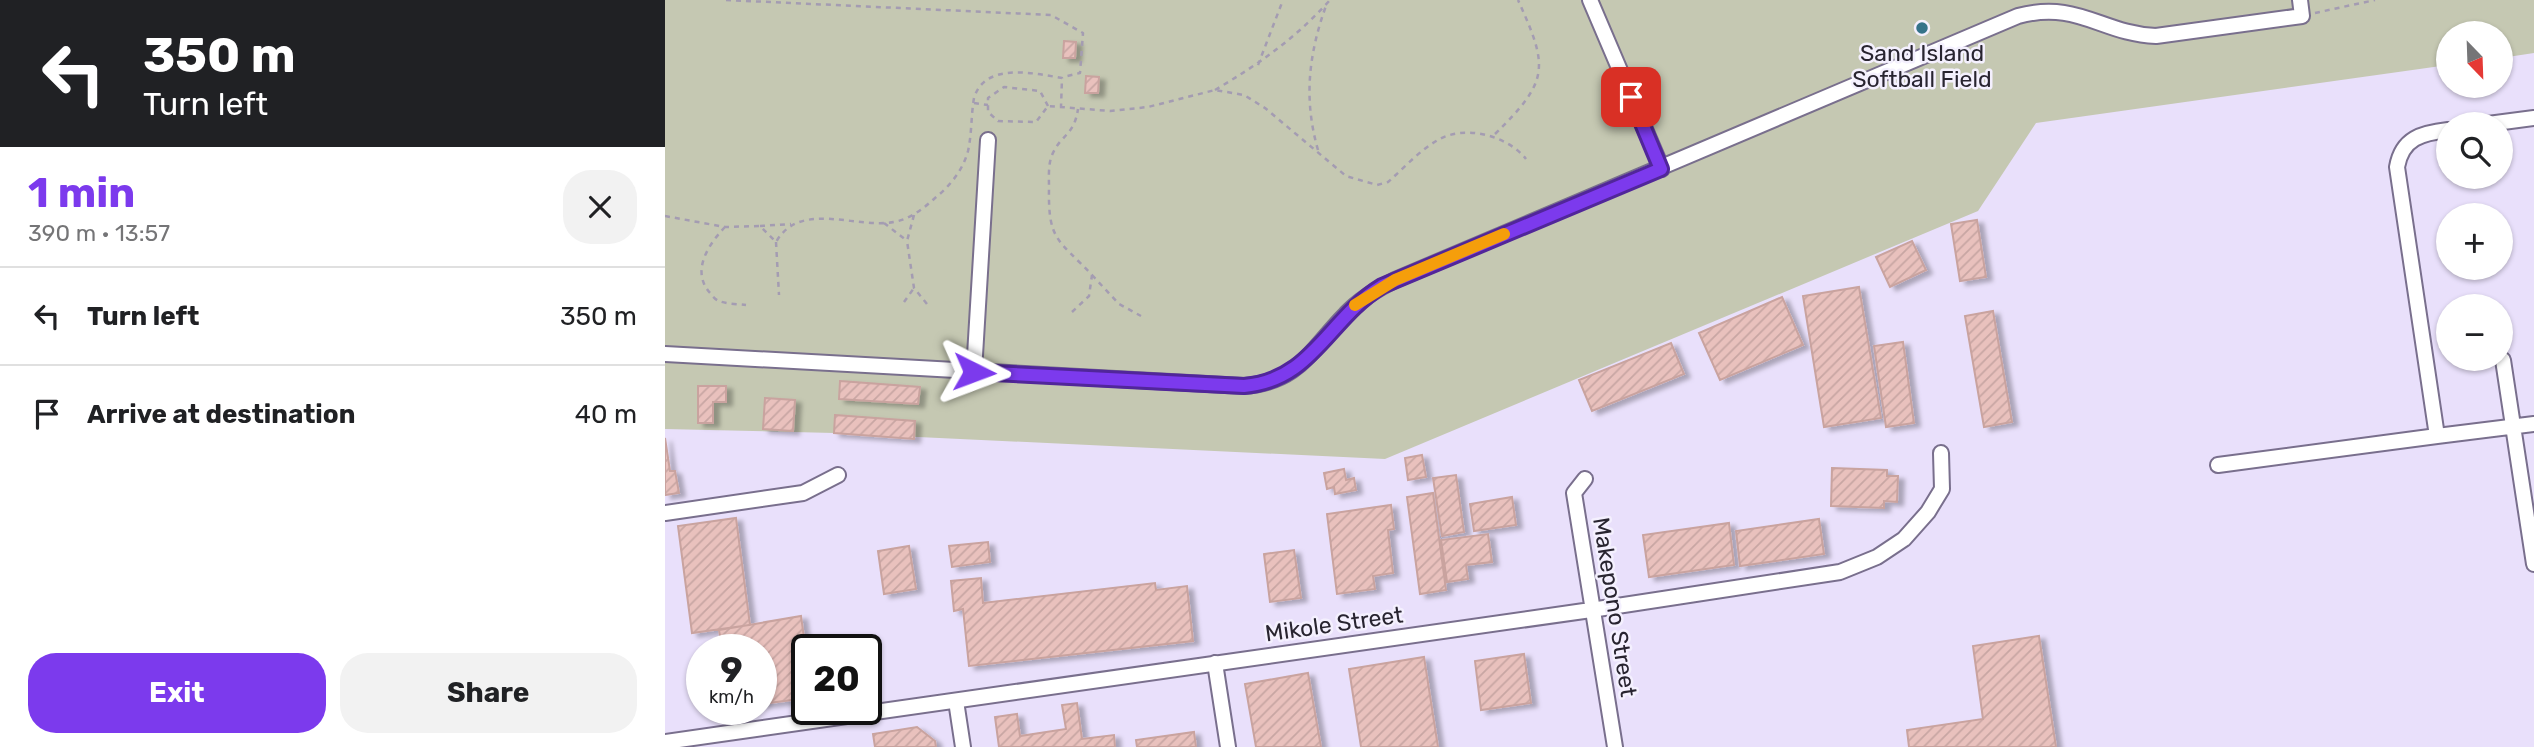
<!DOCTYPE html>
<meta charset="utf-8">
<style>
:root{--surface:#fff;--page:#f2f2f2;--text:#202124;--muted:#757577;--line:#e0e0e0;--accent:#7c3aed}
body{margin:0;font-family:Rubik,sans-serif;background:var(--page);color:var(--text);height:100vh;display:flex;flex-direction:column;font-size:26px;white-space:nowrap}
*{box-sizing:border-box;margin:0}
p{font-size:23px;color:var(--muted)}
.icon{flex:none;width:38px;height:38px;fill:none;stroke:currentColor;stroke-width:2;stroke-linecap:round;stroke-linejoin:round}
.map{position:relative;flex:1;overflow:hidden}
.details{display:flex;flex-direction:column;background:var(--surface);width:665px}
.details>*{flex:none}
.guide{background:#202124;color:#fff;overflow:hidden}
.needle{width:46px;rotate:157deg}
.controls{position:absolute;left:1771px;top:21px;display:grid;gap:14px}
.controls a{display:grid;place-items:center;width:77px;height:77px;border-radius:50%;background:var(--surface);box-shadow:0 2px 5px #0004;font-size:35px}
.speed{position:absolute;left:21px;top:634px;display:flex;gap:14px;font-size:35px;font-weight:700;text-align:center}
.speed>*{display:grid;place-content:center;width:91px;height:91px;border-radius:50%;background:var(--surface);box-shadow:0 2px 5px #0004;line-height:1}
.speed small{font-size:18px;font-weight:400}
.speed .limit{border:4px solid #111;border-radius:10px;background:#fff;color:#111}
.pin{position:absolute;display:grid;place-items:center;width:60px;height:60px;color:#fff;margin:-30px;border-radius:14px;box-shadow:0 4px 10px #0006}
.me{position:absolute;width:77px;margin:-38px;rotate:93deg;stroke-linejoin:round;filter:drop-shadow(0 0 5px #0008)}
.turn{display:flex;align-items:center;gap:24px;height:147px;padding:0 28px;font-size:32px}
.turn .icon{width:91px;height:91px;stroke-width:2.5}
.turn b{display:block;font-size:49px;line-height:60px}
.round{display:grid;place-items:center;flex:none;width:74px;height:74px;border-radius:28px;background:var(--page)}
.overview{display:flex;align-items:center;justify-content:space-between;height:119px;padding:0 28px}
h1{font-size:42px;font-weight:700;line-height:52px;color:var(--accent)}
.button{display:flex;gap:14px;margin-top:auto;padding:14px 28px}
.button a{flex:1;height:80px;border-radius:28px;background:var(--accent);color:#fff;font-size:28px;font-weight:700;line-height:80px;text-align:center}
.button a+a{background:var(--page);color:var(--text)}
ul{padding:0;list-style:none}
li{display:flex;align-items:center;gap:21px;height:98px;padding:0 28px;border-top:2px solid var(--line)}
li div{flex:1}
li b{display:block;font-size:26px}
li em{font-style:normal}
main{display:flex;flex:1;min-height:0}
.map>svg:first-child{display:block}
.park{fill:#c5c8b2}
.building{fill:url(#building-hatch);stroke:#c9a39f;stroke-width:2;filter:url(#shadow)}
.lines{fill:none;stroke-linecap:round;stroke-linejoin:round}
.minor-casing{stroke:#796f8d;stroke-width:18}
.path{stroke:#a49cb2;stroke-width:2.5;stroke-dasharray:5 5;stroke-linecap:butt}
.minor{stroke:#fff;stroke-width:14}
.route-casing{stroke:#51269a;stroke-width:18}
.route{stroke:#7c3aed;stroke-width:12}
.slow{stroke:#f59e0b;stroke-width:12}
.poi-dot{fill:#357389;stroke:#f4f0fe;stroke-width:2.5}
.labels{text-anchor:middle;stroke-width:5;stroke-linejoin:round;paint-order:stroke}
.poi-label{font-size:23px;fill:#282430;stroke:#f4f0fe}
.street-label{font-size:23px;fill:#282430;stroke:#f4f0fe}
</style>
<main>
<section class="details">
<div class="guide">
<div class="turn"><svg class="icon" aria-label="left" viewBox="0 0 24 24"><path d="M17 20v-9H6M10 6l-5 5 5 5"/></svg><div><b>350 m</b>Turn left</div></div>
</div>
<div class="overview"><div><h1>1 min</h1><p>390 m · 13:57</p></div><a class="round"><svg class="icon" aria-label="close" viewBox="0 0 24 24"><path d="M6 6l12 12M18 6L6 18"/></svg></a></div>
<ul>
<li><svg class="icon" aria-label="left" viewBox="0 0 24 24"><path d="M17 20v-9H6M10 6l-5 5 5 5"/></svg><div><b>Turn left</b></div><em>350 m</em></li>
<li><svg class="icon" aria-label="arrive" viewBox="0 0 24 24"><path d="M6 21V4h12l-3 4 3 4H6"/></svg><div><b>Arrive at destination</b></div><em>40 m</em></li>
</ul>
<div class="button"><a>Exit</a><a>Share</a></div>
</section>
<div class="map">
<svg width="1869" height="747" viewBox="0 0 1869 747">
<defs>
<pattern id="building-hatch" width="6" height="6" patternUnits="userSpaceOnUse" patternTransform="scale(1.75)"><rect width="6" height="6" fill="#e9c1bd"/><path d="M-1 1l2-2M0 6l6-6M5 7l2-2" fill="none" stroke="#c8a6a3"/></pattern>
<filter id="shadow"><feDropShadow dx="6" dy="3.5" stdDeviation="2" flood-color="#0004"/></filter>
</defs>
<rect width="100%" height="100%" fill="#e9e0fb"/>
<path class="park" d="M0,0H1869V53L1836,58V33H1783V65L1371,123L1313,211L720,459L169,433L0,429Z"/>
<path class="building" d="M399,41L411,42L410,58H398Z
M421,76L434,77L433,93H420Z
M1312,220L1321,277L1295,281L1286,224Z
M1247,241L1261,270L1225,287L1211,257Z
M1194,287L1216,418L1159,427L1138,296Z
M1117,297L1138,345L1055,380L1034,333Z
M1328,311L1347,422L1319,427L1300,316Z
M1238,342L1249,423L1221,427L1209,346Z
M1006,343L1019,374L927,411L914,380Z
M175,381L255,387L253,404L174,399Z
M33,386H61V402H48V423H33Z
M100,398L130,400L128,431L98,429Z
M170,415L250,421L249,439L169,433Z
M0,438L5,471H10L14,493L0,495Z
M757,455L761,477L743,480L740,458Z
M1167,468L1222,470V476H1233L1232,502L1219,501V508L1166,506Z
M679,469L681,480L689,478L691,490L670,494L669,487L662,489L659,473Z
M791,475L799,532L777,536L768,478Z
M768,493L781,590L755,594L742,497Z
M847,497L851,525L809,531L805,504Z
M726,505L729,529L723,530L728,573L708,576L710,589L672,594L662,514Z
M71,518L85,625L27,633L13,526Z
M1154,519L1159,554L1075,566L1071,531Z
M1064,523L1069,565L984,577L978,535Z
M823,534L827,562L801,565L803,579L782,582L776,540Z
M323,542L325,562L287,567L284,546Z
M244,546L251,589L219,594L213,551Z
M629,550L636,598L605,602L599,554Z
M316,578L318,603L490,583L491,590L522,586L528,641L304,666L298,609L289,611L286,581Z
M136,616L142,659V698L96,704V649H57L54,630Z
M1374,636L1391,747H1244L1242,730L1318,719L1308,646Z
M859,654L866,703L816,710L810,661Z
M759,657L773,747H696L684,669Z
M643,673L656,747H591L580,684Z
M412,703L417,739L449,735L450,747H334L330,717L352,714L355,736L401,729L397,705Z
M252,727L270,741L271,747H210L208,734Z
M529,732L531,747H472L471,740Z"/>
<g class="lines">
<g class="minor-casing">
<path id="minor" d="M925,0L997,169
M1823,124L1869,118
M0,354L579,386C635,382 646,349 681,314C695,299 712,289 730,280L1353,16C1413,0 1437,34 1491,36L1637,16L1635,0
M1838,360L1869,564
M309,372L323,140
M1772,436L1869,424
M1553,465L1772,436L1732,167C1737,138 1757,133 1783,130
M920,479L909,493L950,747
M0,513L138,493L173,475
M550,663L563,747
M291,701L298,747
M0,742L926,610L1175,572L1212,557L1239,539L1263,512L1277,489L1276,453"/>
</g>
<path class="path" d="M61,0L386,15L418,33L415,73L398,77
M1650,13L1710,0
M593,65L618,0
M550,90C594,64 631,38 665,0
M309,103L323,105
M383,106L375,91L339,87L323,98V112L333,121L371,122L383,106L445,111L483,107L550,90L579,95L600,108L681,176L712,185L723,182C739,168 755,150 773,140C800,124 843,136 861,159
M830,134C884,81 884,68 853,0
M653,150C638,98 644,52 662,3
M249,215L242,241L249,288L262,304
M0,216L60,227L95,226L111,242C135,200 190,229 229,222C245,219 258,209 270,198C285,186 298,170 303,151C307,133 306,115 309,98C320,62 368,73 397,78L396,107
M219,223L241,240
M95,226L126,224
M60,227C43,245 25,272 46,294C48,297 51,300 54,301C62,304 73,304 81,305
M111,242L114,295
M427,275L454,304L476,316
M239,302L249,288
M407,312L424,296L427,275C393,239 383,241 384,188C384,177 383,165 387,155C396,134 409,136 413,109"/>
<use href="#minor" class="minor"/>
</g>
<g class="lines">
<g class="route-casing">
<path id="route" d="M309,372L579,386C648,380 663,319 717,286L996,169L966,97"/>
</g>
<use href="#route" class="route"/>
<path class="slow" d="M690,305L730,280L839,234"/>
</g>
<circle class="poi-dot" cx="1257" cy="28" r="7"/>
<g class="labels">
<g class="poi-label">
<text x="1257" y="61">Sand Island<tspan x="1257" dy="26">Softball Field</tspan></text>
</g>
<g class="street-label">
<text transform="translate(950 607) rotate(81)" y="8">Makepono Street</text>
<text transform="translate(669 624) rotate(-8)" y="8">Mikole Street</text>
</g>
</g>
</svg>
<div class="controls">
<a><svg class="needle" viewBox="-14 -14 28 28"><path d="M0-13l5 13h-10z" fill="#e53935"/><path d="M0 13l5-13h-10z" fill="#757577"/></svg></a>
<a><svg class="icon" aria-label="search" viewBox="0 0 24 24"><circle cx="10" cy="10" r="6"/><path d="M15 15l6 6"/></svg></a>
<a>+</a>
<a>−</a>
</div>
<div class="speed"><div>9<small>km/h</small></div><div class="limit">20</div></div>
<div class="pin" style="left:966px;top:97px;background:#d93025"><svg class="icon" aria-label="arrive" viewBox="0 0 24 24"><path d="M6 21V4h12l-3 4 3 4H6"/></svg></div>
<svg class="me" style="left:309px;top:372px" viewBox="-20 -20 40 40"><path d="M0-17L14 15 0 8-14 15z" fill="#7c3aed" stroke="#fff" stroke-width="4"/></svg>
</div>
</main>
